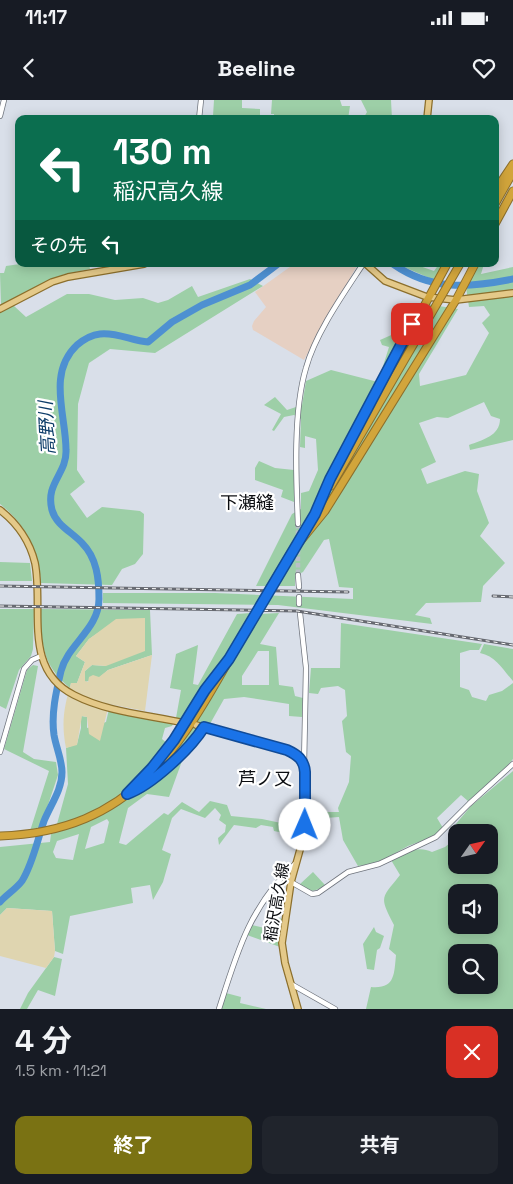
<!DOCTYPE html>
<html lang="ja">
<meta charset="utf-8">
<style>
:root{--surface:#171b24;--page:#20242c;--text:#f1f3f6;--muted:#9ea1a6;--accent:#7a7213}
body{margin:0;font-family:"Space Grotesk","Noto Sans JP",sans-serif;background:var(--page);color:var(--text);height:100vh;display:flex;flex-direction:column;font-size:19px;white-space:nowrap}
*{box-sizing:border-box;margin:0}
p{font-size:16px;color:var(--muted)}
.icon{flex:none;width:28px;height:28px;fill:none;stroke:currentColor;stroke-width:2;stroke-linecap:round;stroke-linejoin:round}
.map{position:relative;height:909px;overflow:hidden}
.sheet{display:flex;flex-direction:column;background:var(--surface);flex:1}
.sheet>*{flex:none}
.guide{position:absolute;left:15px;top:15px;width:484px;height:152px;border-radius:10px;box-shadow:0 2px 12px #0003;background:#0b6e4f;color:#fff;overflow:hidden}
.needle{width:32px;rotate:56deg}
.tools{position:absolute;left:448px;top:724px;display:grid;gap:10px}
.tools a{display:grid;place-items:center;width:50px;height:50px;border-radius:10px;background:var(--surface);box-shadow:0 2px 12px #0003;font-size:25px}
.pin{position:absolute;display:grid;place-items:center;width:42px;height:42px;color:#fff;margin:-21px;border-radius:10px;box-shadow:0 2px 8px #0006}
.me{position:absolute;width:55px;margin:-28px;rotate:1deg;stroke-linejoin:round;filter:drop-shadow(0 0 4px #0008)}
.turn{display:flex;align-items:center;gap:18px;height:105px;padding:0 15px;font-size:22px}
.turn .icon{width:65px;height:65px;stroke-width:2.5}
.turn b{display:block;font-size:35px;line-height:42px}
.then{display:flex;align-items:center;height:48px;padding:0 15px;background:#0003;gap:10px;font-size:19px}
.round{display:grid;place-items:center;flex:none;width:52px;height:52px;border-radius:10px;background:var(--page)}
.overview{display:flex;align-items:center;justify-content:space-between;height:85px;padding:0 15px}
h1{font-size:30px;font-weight:700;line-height:38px}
.primary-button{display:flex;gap:10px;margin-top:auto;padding:10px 15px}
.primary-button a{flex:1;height:58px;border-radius:10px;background:var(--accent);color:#fff;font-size:20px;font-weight:700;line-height:58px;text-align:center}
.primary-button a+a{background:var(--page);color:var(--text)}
.status{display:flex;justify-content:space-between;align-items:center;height:35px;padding:0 25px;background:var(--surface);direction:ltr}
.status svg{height:14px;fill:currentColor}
header{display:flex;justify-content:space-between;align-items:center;height:65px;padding:0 15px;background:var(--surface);font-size:22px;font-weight:700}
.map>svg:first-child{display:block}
.medical{fill:#e6d0c3}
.green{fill:#9dcfa7;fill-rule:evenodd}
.sand{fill:#dfd5b0}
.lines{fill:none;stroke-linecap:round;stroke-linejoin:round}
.river{stroke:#4e90d1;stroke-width:7}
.minor-tunnel{stroke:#babfc8;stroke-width:4.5;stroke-dasharray:4.5 2;stroke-linecap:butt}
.minor-casing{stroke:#6f747d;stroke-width:6}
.major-casing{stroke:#8c6f2c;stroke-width:8}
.highway-casing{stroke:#8c6f2c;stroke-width:9}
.minor{stroke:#fff;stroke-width:4.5}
.major{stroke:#e4c989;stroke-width:5.5}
.highway{stroke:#d2a53b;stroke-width:7}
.rail-casing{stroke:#676a71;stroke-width:3}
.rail{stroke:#fff;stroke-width:1;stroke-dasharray:4;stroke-linecap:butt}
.highway-bridge-casing{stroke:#8c6f2c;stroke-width:9;stroke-linecap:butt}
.highway-bridge{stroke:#d2a53b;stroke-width:7}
.route-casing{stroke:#114b97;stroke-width:12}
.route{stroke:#1a73e8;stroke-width:9}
.labels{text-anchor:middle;stroke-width:4.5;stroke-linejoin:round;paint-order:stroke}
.street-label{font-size:16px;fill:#0a0c10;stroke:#fff}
.water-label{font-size:18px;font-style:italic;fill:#0d3d69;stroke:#fff}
.neighbourhood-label{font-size:18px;fill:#0a0c10;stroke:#fff}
</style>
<div class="status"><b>11:17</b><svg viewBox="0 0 49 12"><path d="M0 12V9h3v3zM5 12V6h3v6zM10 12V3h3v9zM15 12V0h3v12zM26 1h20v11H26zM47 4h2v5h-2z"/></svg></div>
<header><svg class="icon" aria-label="back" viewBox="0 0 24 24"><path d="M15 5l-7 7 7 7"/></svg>Beeline<svg class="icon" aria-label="heart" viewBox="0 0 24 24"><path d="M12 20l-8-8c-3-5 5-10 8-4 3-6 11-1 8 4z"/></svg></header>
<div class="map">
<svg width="513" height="909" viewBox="0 0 513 909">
<rect width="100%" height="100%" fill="#d9dfe9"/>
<path class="medical" d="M294,164H358L304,260L253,230L252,226L254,221L266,207L255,192Z"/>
<path class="green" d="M214,0H242V8L260,9V19H202V16H213Z
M272,0H340L342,6H350L348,19H274V14H271Z
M391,0L392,19H363L367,12L361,0Z
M20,164H89L90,169L62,175L1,205L0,173H4L6,166Z
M397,164H414L434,171L439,164H444L434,180Z
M477,164H484L481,174L513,167V340L470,350L469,345C482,340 500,336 500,319L491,316L484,302L448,318L437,317L419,323L436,362L421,369L427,384L465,371L479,374L477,391L489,423L480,436L505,463L483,486L481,502L426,503L415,515L430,518L432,524L278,505L103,503V493H215L353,499V488L339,487L329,439L324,440L303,472L295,476V486H256L292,414L301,409V393L309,391L318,370L316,339L305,336V348L300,347L301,319L294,315L284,317L274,331L272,330L281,314L264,305L275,297L287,310L302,305L306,281L331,270L378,282L389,247L382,245L380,240L405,229L420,203L458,209L419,274L420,286L466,275L489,233L482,223L490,215L484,206L469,207L466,187Z
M250,179L263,186L155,253L110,249L89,263L78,304L77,370L85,382L70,394L87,418L102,407L140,411L144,414L143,454L135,464L122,469L112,485L41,483C39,450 26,425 0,404V212L13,205L26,217L67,194H89L115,200L143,198L158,203L168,200L192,186L198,197Z
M259,361L275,368L294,370V402L281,397L283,390L255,380V368Z
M0,462L30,463L32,481H0Z
M0,509H34L33,549L31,556L19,570L6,609L0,606Z
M40,509L150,510L152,555L108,570L99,578L85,582V571L92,565L106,566L101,531L89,539L76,556L85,562L77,583H71L70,588C41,564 42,543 40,509Z
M251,513L223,560L183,619L176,618L181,590L170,588L176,554L198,545L193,584L198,585L237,514Z
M279,513L260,544L276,547L279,585L293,587L295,596L303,598L302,617L289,616V604L244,597L224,599L206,631L195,648L182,661L169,697L147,694L128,708L119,743L126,745L164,713L168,715L182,702L199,712L210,701L227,705L231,716L262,719L300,727L308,712H339L338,708L349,682L351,656L346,652L342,621L347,616L345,590L338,586L321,588L318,594L309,593L311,568H340L341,523L482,544L479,550H470L460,553V587L469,590L472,597L486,601L489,595L502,591L513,583V659L497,678L468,701L461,695L437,718L443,728L435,736L408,746L378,763L358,766L343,740L339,717L311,719V728L302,734L300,739L293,735L274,731L273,727L261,725L256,728L234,725L219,745L218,738L225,732L226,725L219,720L221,715L215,708L205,718L181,709L172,718L162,750L171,754L163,782L153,800L150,785L131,788L133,803L70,816L63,854L55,851L52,811L7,808L0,815V747L50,742L51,734C169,699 201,610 260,514ZM258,551H269V585H242V576ZM107,719L109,722L104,743L85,749L91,727ZM79,734L73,760L56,758L53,752L57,741Z
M484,544L513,549V581C503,570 496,556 480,553Z
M33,565L38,566L23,652L34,659L56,662L58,675L41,726L30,731L49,671L4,649L27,570Z
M109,609L174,622L172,626L165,628L162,639L168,644C144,676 123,698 86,714C76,718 67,722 57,724L68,684L66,648L77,644L81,628V616L87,617V628L106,622Z
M513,671V909H366L371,887C395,889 394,875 396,855L389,849L394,825C379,796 381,799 400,775L391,760C405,753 417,745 432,752L445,747L456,738V765H489V732H459L455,725L471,706ZM456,792H489V825H456ZM456,852H489V885H456Z
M313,772L325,785C314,793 310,792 299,785Z
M278,818L283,819L280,847L247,835L252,825L269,829L275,825Z
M374,827L376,832L384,836L380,848L377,850L374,870L367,869L363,844Z
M54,857L62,859L55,896L38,890L27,909H20L28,893Z
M226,893L241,897L240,903L266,909H221Z"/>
<path class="sand" d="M145,518V551L106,566L92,565L85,571V581L88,582L89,577L93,575L99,577L108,570L152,555L145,611L109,604L100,641L89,634L87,617L82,616L77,645L66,648C61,623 64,607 71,583H77L85,562L76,556L89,539L116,519Z
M7,808L52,811L55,851L54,857L46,868L0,856V815Z"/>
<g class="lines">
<path class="river" d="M393,164C432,191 468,188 513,179
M0,802C6,795 16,789 22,781C33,763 37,741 44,721C51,704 62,690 62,672C62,660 56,647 54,635C51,614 56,592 61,571C68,544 99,529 99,499C99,479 97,458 82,443C72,432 56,425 52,410C45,383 67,374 66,350C66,315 47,273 77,245C83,240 91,235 100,234C117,232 132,241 148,242L172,222L202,205L250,185L278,164"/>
<path class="minor-tunnel" d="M298,424V475"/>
<g class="minor-casing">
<path id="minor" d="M0,16L4,0
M199,19L201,0
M298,424C296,378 293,311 306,268C315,234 344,193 363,164
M298,475L299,487
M299,497V504
M300,513L306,568L304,665
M186,623L194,606L220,570
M0,652L24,569L32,560L41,556
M291,782L312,794L318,793L348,772L379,764L436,737L469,704L513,664
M291,884L335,909
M219,909C237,852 250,806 295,764"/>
</g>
<g class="major-casing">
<path id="major" d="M427,19L429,0
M366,164L385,181L427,197L456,200L513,193
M0,209L52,182L68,177L144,164
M0,410C17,423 30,442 35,463C44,508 22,569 74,595C109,613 151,615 189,624
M196,625L287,650L298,656L305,666L303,739L291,782L282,843L285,863L298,909"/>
</g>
<g class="highway-casing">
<path id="highway" d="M495,91L513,64
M495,104L513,72
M495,124L513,91
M331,386L416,240
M315,414L330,379L447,164
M304,431L316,411
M290,454L325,411L340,387L456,200L475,164
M274,481L292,451
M154,665L186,623
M140,689L188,648L204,627
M0,736C148,731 190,627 255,514"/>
</g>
<use href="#minor" class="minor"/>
<use href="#major" class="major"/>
<use href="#highway" class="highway"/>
<g class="rail-casing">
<path id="rail" d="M0,486L348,492
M493,496L513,497
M0,506L297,511L513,545"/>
</g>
<use href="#rail" class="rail"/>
<g class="highway-bridge-casing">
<path id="highway-bridge" d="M416,240L460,164
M255,514L274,481"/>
</g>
<use href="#highway-bridge" class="highway-bridge"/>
</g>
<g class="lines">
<g class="route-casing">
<path id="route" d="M305,725V672C304,660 298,655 287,650L204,627C190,649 152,685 127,694L152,668L174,640L205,590L229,559L315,414L330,379L412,224"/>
</g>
<use href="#route" class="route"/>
</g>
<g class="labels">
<g class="street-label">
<text transform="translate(276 802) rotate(-80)" y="6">稲沢高久線</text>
</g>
<g class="water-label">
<text transform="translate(47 328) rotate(-93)" y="6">高野川</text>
</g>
<g class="neighbourhood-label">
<text x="247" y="409">下瀬縫</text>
<text x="265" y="685">芦ノ又</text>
</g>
</g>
</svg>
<div class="tools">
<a><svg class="needle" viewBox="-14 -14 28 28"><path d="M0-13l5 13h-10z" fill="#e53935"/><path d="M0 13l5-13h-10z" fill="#9ea1a6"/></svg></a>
<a><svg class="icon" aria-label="sound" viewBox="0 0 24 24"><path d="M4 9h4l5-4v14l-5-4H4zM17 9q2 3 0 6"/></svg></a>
<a><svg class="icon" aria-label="search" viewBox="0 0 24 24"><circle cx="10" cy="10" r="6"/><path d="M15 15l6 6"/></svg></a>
</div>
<div class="pin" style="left:412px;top:224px;background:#d93025"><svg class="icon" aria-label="arrive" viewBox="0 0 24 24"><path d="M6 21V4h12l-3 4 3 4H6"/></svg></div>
<svg class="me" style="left:305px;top:725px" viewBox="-20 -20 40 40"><circle r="19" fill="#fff"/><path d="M0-13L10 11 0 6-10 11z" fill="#1a73e8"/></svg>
<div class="guide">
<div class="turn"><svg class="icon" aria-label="left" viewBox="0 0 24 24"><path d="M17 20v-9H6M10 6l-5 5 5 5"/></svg><div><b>130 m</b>稲沢高久線</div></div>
<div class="then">その先<svg class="icon" aria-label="left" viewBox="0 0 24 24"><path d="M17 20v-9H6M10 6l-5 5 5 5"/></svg></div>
</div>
</div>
<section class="sheet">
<div class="overview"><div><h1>4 分</h1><p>1.5 km · 11:21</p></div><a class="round" style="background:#d93025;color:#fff"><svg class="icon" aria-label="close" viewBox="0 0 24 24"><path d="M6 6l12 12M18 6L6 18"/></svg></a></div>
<div class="primary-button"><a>終了</a><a>共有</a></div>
</section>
